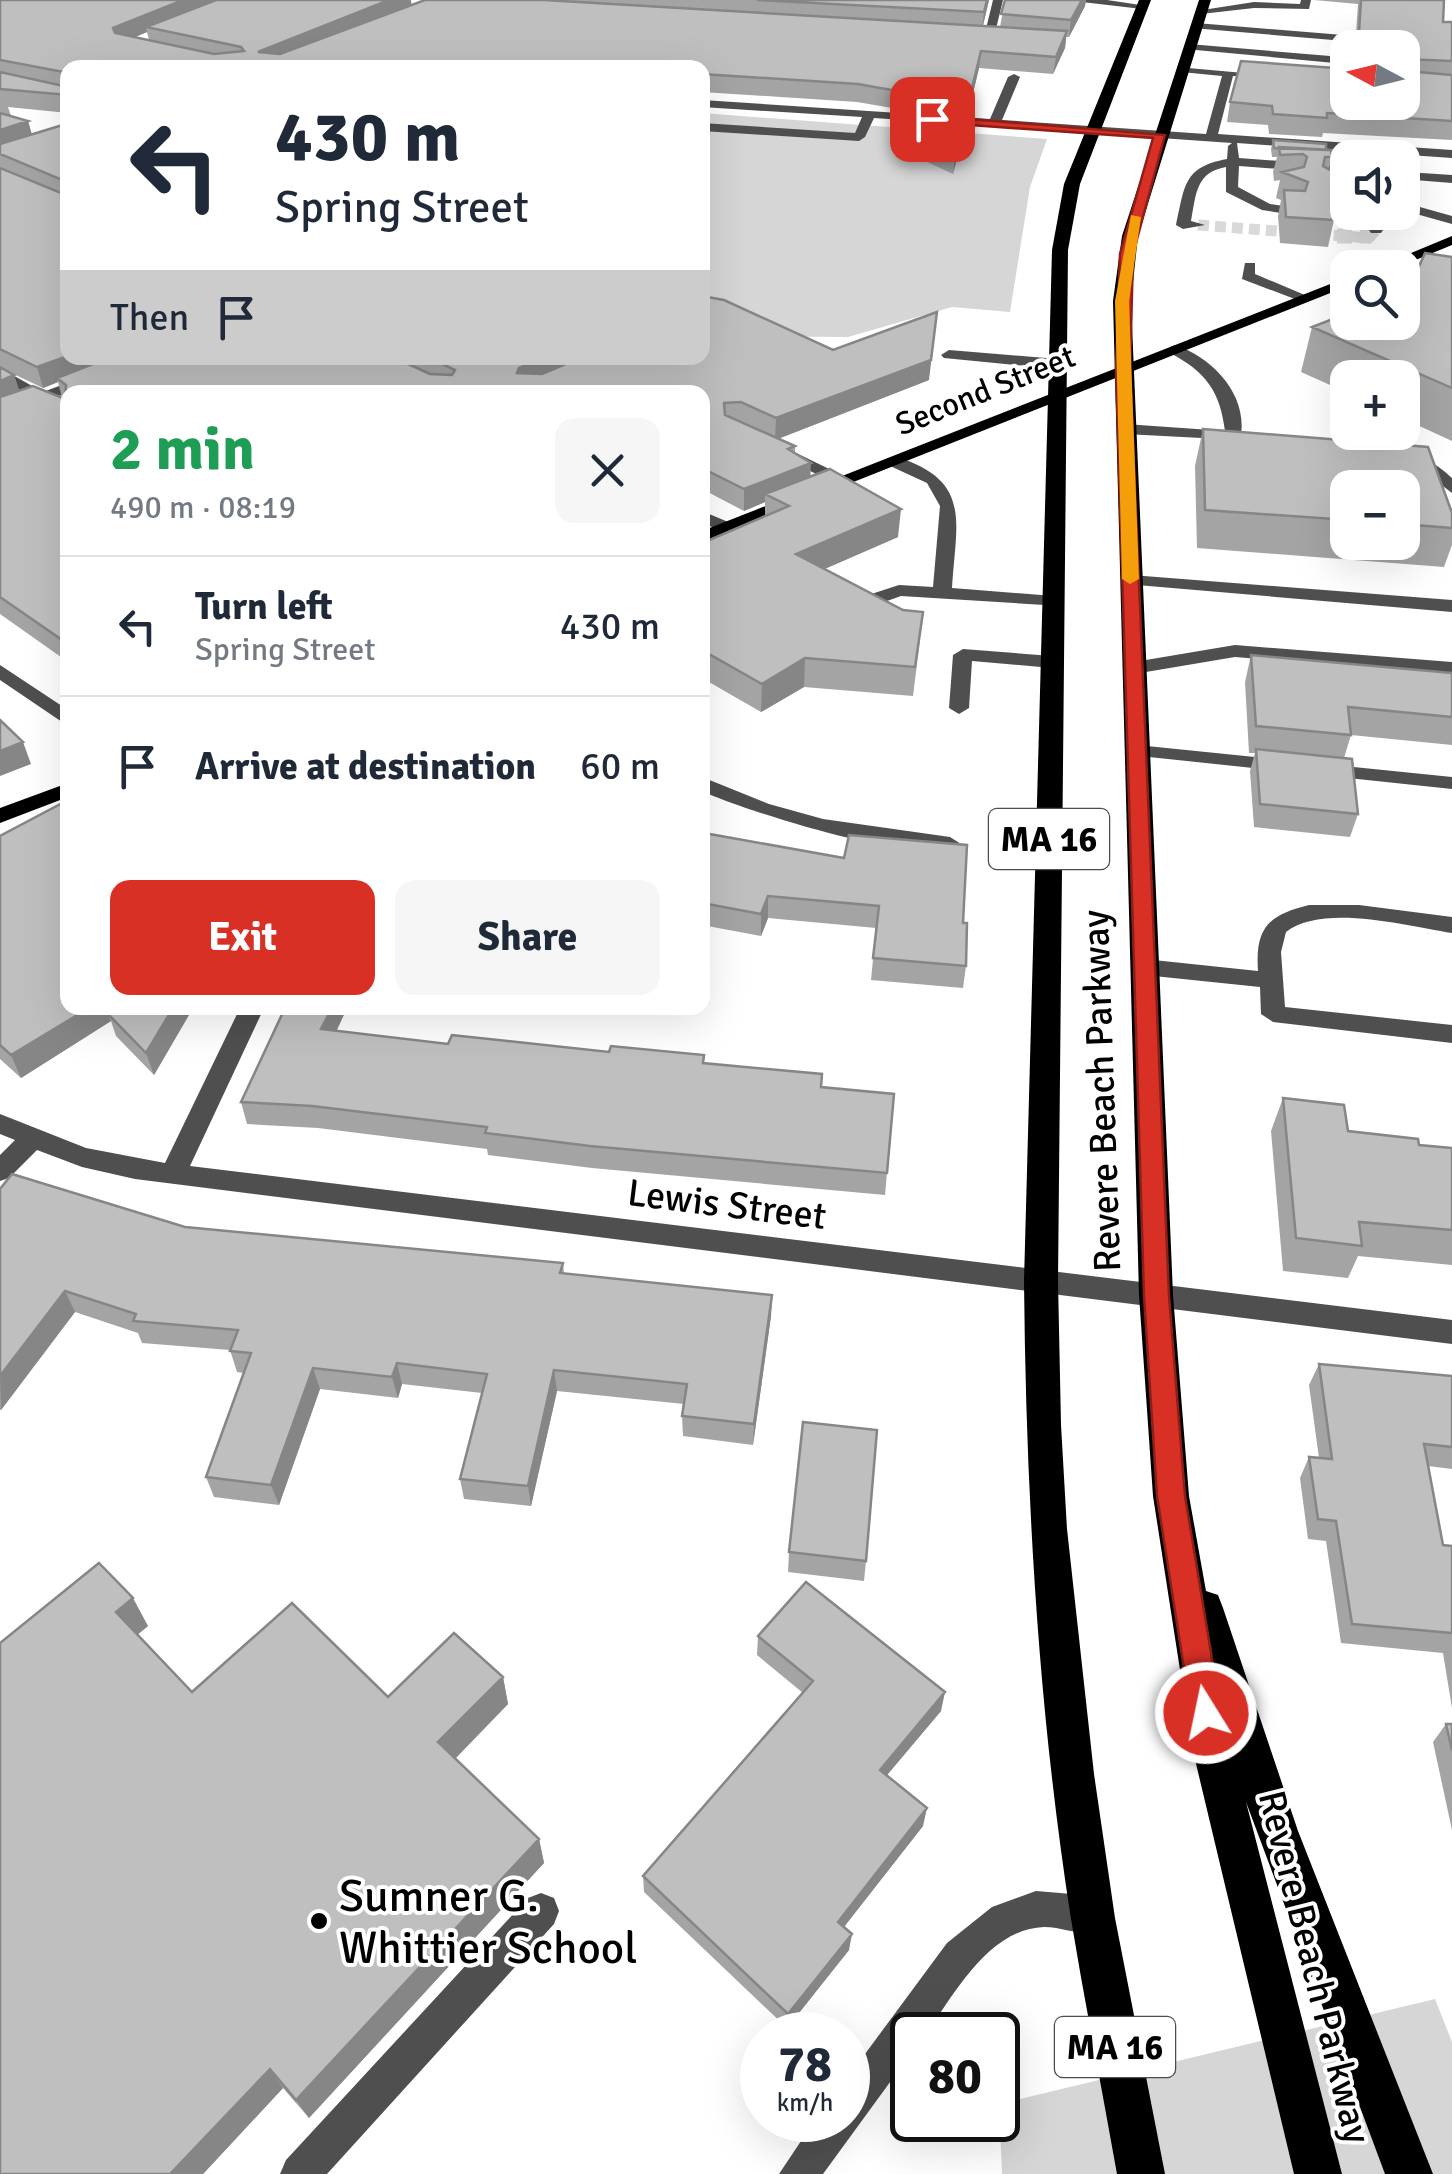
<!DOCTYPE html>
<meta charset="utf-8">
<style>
:root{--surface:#fff;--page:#f6f6f7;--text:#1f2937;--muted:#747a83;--line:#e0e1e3;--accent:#d93025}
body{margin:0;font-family:Signika,sans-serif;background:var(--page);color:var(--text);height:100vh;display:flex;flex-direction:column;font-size:38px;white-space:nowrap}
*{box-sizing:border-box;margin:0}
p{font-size:32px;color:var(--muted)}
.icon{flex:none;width:55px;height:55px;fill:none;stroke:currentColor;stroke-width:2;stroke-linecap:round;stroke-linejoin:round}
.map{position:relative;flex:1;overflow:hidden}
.sheet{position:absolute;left:60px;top:385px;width:650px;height:630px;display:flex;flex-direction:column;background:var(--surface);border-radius:20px;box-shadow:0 10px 40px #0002}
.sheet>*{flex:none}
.top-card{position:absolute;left:60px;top:60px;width:650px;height:305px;border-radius:20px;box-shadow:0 10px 40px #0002;background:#fff;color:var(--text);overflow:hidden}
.needle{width:65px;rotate:277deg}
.fabs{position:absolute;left:1330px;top:30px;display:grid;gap:20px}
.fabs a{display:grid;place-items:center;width:90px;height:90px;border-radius:20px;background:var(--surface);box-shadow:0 10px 40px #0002;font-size:50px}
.speed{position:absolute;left:740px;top:2012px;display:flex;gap:20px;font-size:50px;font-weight:700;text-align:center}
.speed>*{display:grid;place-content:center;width:130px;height:130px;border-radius:50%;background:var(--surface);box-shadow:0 10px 40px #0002;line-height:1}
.speed small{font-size:25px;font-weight:400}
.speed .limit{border:5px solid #111;border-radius:15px;background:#fff;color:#111}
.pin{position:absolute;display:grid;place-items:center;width:85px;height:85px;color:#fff;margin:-42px;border-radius:20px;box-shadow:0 5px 15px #0006}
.me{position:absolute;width:110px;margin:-55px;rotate:350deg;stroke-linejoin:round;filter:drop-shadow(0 0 8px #0008)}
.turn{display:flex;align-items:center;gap:35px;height:210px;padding:0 50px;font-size:45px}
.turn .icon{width:130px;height:130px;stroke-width:2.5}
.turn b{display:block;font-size:70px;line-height:85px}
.then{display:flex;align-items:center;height:95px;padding:0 50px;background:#0003;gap:20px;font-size:38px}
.round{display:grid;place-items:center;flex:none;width:105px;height:105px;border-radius:20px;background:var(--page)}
.headline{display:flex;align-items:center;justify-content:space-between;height:170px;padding:0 50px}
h1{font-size:60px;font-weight:700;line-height:75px;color:#1e9e55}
.cta{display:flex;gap:20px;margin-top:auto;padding:20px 50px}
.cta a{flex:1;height:115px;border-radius:20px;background:var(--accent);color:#fff;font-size:40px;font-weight:700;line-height:115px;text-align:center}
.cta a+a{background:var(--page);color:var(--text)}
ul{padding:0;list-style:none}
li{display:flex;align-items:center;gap:30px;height:140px;padding:0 50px;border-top:2px solid var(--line)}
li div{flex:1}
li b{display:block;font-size:38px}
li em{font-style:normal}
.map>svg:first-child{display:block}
.green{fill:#d6d6d6}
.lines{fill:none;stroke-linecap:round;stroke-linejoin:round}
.minor-tunnel-far1{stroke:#d9d9d9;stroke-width:11;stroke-dasharray:11 6;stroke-linecap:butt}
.minor-tunnel{stroke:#d9d9d9;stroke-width:15;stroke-dasharray:15 8;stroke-linecap:butt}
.minor{fill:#4f4f4f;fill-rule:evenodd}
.major{fill:#000;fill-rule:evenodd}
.highway{fill:#000;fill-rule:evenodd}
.wall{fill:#a4a4a4;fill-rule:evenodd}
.shaded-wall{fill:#868686}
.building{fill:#bfbfbf;stroke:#868686;stroke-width:2.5}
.route{fill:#d93025;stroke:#8d1f18;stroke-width:2.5}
.slow{fill:#f59e0b}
.poi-dot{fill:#000;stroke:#fff;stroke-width:4}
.labels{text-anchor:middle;stroke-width:8;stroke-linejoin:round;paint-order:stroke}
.far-street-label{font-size:32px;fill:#000;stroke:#fff}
.shield{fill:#fff;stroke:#4c4c4c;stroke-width:2.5}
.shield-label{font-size:35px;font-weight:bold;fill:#000}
.street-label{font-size:38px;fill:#000;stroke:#fff}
.near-poi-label{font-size:45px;fill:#000;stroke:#fff;text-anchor:start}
</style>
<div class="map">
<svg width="1452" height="2174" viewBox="0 0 1452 2174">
<rect width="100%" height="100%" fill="#fff"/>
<path class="green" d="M702,113L1047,139L1030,187L1010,312L952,307L848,337L703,336Z
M1435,1999L1452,2042V2174H1002L999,2104Z"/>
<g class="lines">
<path class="minor-tunnel-far1" d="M1198,225L1369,238L1376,230"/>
<path class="minor-tunnel" d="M1337,236H1371"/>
<path class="minor" d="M993,0H1003L994,37L989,40L984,37Z
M1065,0H1107L1147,6L1142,9Z
M1301,0H1311L1309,9L1254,8L1201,14L1196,11L1254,2L1300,4Z
M1196,23L1343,35L1341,60L1335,63L1185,49L1189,44L1330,56L1333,40L1192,28Z
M1177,67L1277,76L1271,79L1233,76L1218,134L1452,150V158L1237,143L1239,158L1348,166V174L1239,166L1238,187L1270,204L1298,208V214L1293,215L1262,210L1226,192V167C1196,172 1196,194 1191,221L1205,225L1183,229L1176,225C1185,186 1183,167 1227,159L1228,146L1232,143L874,118L865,137L859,141L702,131V123L855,133L862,117L702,107V100L990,119L1008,77L1014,74L1020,77L1002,120L1206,134L1222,76L1181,72Z
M1406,172L1452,175V183L1402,179Z
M1321,186L1348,192V200L1321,192Z
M1402,202L1452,216V224L1402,210Z
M1382,212H1395L1381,233H1371L1369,230Z
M1245,263H1255V274L1312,298L1300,301L1242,279Z
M1175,345C1214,358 1250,397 1240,440L1125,434L1117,429L1125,424L1225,431C1220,391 1206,372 1170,353V347Z
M949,350L1058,359L1066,364L1058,369L944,358L941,355Z
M134,358H155L54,398L68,406V418L40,403L0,418V408L29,397L0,379V368L43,392Z
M776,449H788L854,481L840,485L776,455Z
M1401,454C1419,453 1440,466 1452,478V493L1431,477L1401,462Z
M894,456C973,480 956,521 952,588L1054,596L1061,598V606L901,596L870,607H856V599L899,585L933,587L940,506L927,483L888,465L886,461Z
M702,511L733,524L736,528L727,533L702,523Z
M1131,575L1452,600V612L1125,584L1122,580Z
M1235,645L1452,662V674L1235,657L1134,674L1124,668L1134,662Z
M963,649L1052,656L1062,662L1052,668L972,661L969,708L959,714L949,708L953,655Z
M0,665L68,710V726L0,680Z
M1137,745L1452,777V789L1130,755L1127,751Z
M702,777L769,804L823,819L950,837L961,844C934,872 739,809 702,791Z
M1309,905H1359L1452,917V933C1407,926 1323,903 1286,932L1281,952L1285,1007L1452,1025V1043L1273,1022L1261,1014L1260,987L1144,975L1132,967L1144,959L1258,971C1255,927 1269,915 1309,905Z
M240,1008H264L190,1166L1452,1320V1344L135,1179L82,1167L37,1150L9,1178L0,1181V1155L15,1140L0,1134V1114L86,1148L165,1163Z
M1036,1891L1072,1894L1106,1905L1111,1918L1106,1931C1086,1939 1066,1927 1044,1927C988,1929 954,1995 925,2035H912V2052L823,2174H779L815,2120H848V2077L947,1943L992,1907Z
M541,1893L554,1898L559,1911L554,1924L327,2174H280L286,2160L528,1898Z"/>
<path class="major" d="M1452,236V245L1396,268H1375Z
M1348,277V286L702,542V531Z
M68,783V797L0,823V808Z"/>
<path class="highway" d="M1139,0H1151L1080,184L1068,250L1058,1281L1061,1425L1067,1529L1094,1774L1115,1918L1165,2174H1117C1102,2089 1085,2004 1071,1919C1038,1708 1026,1494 1024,1281L1052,250L1064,184Z
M1199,0H1211L1138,236L1131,301L1173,1295L1189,1496L1206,1591L1218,1595L1223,1608L1298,1831L1433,2174H1385L1246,1802L1342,2174H1294L1192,1747L1153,1496L1139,1295L1113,301L1122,236Z"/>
</g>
<path class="wall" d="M0,0L411,5L425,0H989L983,26L1000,27L1005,0H1086L1085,6L1069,37H1066L1065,48L1053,74L979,68L968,114H966L965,128L953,174L912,155L900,140L898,123V109L857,102L702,92V68H68V113L8,107L11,116L28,121L32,135L66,124L68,358H702L833,350L929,380L778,439L795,446V453L810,476L898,537L824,569L920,640L913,696L804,687L761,712L702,678V543L765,516V502L744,511L702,489V392H68V662L0,614ZM147,32L149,40L135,37ZM3,369L43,388L58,382L62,398L19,391L14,375Z
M1314,0H1444L1443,22H1452V140L1323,133L1322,137L1269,134L1268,125L1227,122L1230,102H1348L1402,48H1355L1358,4Z
M1273,140L1326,150L1332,157L1329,169L1334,220L1328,247L1280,243L1278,216L1281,200L1276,198L1280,180L1274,181L1273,172L1277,157H1272L1271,149Z
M1452,257V441L1402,418V378H1348V393L1301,372L1312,327L1409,289Z
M1203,429L1428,447L1452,513V545L1444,567L1197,548L1195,466ZM1348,488H1402V542H1348Z
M1251,655L1452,673V745L1351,735L1344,758L1358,814L1350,837L1254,827L1250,771L1255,753H1249L1245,682Z
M702,826L707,827V833L963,923L966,966L963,988L871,980L876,928L768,918L761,936L702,925Z
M0,836L193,1008L154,1075L116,1036L111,1021L21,1078L0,1059Z
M285,1008H347L336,1031L448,1044L704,1063L821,1088L894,1094L885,1195L592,1168L488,1155L487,1149L318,1128L247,1124L241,1102Z
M1283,1098L1348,1131L1419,1145L1452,1148V1265L1358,1256L1348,1278L1283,1271L1271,1131Z
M0,1189L185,1227L563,1263L564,1273L772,1295L771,1316L753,1445L683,1436L682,1416L684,1404L557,1391L531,1506L464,1499L460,1479L482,1393L402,1384L398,1398L320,1389L279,1505L214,1497L206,1477L244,1373L237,1372L230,1350L142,1343L138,1333L75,1312L1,1410H0Z
M1319,1364L1452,1376V1469L1428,1466L1443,1545L1452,1546V1708L1443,1653L1341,1643L1326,1541L1308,1539L1300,1478L1309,1457L1319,1458L1309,1385Z
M789,1552L866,1561L864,1581L788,1572Z
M148,1626L137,1635L192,1692L388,1697L503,1677L508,1704L455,1759L539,1839L544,1863L309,2118L283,2088L203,2174L0,1643Z
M758,1636L941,1711L887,1775L923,1826L844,1927L849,1950L787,2028L644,1892L643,1876L803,1693L757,1655Z
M1446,1724H1452V1830L1433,1742Z"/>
<path class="shaded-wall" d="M183,0H226L146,27L147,32L116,45L113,28Z
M389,0H411L412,8L264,68L258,52Z
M987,0H989L982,29L984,12Z
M1082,0H1086L1085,6L1069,37L1071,20Z
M1067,31L1065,48L1053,74L1056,57Z
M981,51L979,68L968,114L970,96Z
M966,111L965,128L953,174L955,156Z
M28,121L33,139L0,150V130Z
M937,312L929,380L775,440L776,418Z
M68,356V358H125L57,378L58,382L43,388L37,367Z
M542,358H590L520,389L517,373L519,368Z
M14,375L21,396L0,405V381Z
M811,463L810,484L765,494V502L744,511V489Z
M901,509L898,537L795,582L796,554Z
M805,658L804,687L761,712L762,684Z
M23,742L31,764L0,776V751Z
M768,896V918L761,936V914Z
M89,1008H133L108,1014L111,1021L21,1078L11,1055Z
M173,1008H193L154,1075L146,1053Z
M332,1008H347L327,1052L321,1029Z
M65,1291L75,1312L1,1410L0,1376Z
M772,1295L771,1316L753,1445L754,1424Z
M397,1363L402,1384L398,1398L392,1377Z
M313,1368L320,1389L279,1505L271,1485Z
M554,1370L557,1391L531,1506L528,1486Z
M133,1598L148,1626L131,1640L116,1612Z
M503,1677L508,1704L446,1768L438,1742Z
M945,1692L941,1711L877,1787L880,1770Z
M927,1808L923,1826L836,1937L838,1922Z
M539,1839L544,1863L309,2118L296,2100Z
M852,1934L849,1950L787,2028L788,2014Z
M270,2069L283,2088L203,2174H170Z"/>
<path class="building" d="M0,0H183L113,28L115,33L214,54L244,51L241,47L146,27L216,0H389L258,52L280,54L425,0H544L1067,31L1056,57L981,51L970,96L897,91L858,84L702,74V68L588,67L68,68V95L0,89V72L63,86L67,82L64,72L0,60Z
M757,0H987L984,12Z
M1005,0H1082L1071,20L1001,14Z
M1361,0H1444L1443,22H1452V61L1404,59L1407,71L1452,75V121L1327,113V118L1273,114L1272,106L1230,102L1241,61L1348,69V102H1402V48H1358Z
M899,106L966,111L955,156L913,137L901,123Z
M0,113L28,121L0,130Z
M66,124L68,356L37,367L0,349V168L66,195L65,181L0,154V144Z
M1273,140L1326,144V150L1274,148Z
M1279,147L1331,150L1332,157H1325L1323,166L1332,171L1334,220L1286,217L1284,190L1305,191L1308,182L1282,172L1304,167L1307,157L1303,154L1280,155Z
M1425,253L1452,257V388L1312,327L1348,313V322H1402V291L1409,289Z
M702,296L724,300L833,350L937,312L931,360L776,418L741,402L724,403L725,415L795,446L788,449L811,463L744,489L702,468V392H68V644L0,597V397L33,386L65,399L66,385L57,378L108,358H395L430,374L452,375L455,370L430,358H542L519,368L517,373L542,374L580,358H702Z
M0,367L14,375L0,381Z
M1203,429L1428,447L1452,513V528L1402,524V488H1348V520L1205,510Z
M830,469L901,509L796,554L903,610L923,612L915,667L805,658L762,684L702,650V543L789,506L765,494Z
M1251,655L1452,673V717L1348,707L1351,735L1256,726Z
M0,720L23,742L0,751Z
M1256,749L1352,759L1358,814L1260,804Z
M68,800V1008H89L11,1055L0,1045V836Z
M702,826L707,827L704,833L844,858L849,835L967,845L963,923H967L966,966L873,958L879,906L768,896L761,914L702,903Z
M112,1008H173L146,1053L108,1014Z
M285,1008H332L321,1029L448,1044L452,1035L609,1052L611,1046L704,1055L703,1063L822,1074L821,1087L894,1094L887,1173L590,1146L485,1133L487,1127L312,1106L241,1102Z
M1283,1098L1344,1105L1348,1131L1418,1139L1419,1145L1452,1148V1230L1359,1222L1362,1246L1296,1238Z
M12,1174L185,1227L563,1263L560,1273L772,1295L754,1424L682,1416L687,1384L554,1370L528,1486L460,1479L487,1374L397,1363L392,1377L313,1368L271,1485L206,1477L251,1353L230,1351L238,1330L133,1321L136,1314L65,1291L0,1376V1189Z
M1319,1364L1452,1376V1447L1424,1444L1443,1545L1452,1546V1633L1352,1624L1336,1521L1318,1519L1309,1457L1332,1459Z
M803,1422L877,1430L866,1561L789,1552Z
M99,1563L133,1598L116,1612L192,1692L292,1603L388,1697L454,1633L503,1677L438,1742L539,1839L296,2100L270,2069L170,2174H0V1643Z
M806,1582L945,1692L880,1770L927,1808L838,1922L852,1934L788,2014L643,1876L813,1681L758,1636Z
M1446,1724H1452V1750Z"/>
<path class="route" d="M932,116L1165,135L1133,254L1130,370L1169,1296L1185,1496L1221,1713L1217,1724L1206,1728L1195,1724L1191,1713L1157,1496L1144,1296L1116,370L1120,254L1153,138L928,122Z"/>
<path class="slow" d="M1131,215L1141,217L1129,301L1139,579L1130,584L1122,579L1115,301Z"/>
<circle class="poi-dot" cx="319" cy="1921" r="10"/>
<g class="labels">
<g class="far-street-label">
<text transform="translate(985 390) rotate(-22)" y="11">Second Street</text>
</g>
<g class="shield">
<rect x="989" y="809" width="120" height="60" rx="8"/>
<rect x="1055" y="2017" width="120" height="60" rx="8"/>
</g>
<g class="shield-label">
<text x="1049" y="851">MA 16</text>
<text x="1115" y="2059">MA 16</text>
</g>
<g class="street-label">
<text transform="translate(1101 1091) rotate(-92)" y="13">Revere Beach Parkway</text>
<text transform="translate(727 1204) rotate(7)" y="13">Lewis Street</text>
<text transform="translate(1315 1967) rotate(76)" y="13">Revere Beach Parkway</text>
</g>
<g class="near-poi-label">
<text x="339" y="1911">Sumner G.<tspan x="339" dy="52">Whittier School</tspan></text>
</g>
</g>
</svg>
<div class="fabs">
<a><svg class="needle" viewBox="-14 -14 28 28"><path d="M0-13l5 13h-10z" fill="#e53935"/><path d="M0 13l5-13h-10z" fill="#747a83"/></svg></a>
<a><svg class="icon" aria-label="sound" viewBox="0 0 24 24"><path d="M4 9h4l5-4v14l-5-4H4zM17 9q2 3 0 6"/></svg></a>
<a><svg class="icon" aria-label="search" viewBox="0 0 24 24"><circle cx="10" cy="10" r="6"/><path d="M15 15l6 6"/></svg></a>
<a>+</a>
<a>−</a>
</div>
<div class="speed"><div>78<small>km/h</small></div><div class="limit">80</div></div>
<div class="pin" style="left:932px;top:119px;background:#d93025"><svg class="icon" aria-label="arrive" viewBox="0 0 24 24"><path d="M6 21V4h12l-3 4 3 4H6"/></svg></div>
<svg class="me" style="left:1206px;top:1713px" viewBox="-20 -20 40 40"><circle r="17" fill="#d93025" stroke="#fff" stroke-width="3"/><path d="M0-11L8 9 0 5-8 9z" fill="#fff"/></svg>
<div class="top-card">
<div class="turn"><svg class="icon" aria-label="left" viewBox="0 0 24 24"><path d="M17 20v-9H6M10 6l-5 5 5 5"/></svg><div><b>430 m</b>Spring Street</div></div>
<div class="then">Then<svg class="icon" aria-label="arrive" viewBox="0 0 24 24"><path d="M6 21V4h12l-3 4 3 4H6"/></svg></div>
</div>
<section class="sheet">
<div class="headline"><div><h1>2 min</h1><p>490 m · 08:19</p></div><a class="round"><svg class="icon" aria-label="close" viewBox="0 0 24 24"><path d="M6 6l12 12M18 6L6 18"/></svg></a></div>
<ul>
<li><svg class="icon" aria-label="left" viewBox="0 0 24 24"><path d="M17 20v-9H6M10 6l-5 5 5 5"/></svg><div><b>Turn left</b><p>Spring Street</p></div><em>430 m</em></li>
<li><svg class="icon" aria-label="arrive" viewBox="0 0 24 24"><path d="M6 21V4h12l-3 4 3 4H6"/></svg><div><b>Arrive at destination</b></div><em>60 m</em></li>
</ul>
<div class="cta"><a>Exit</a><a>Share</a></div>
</section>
</div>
